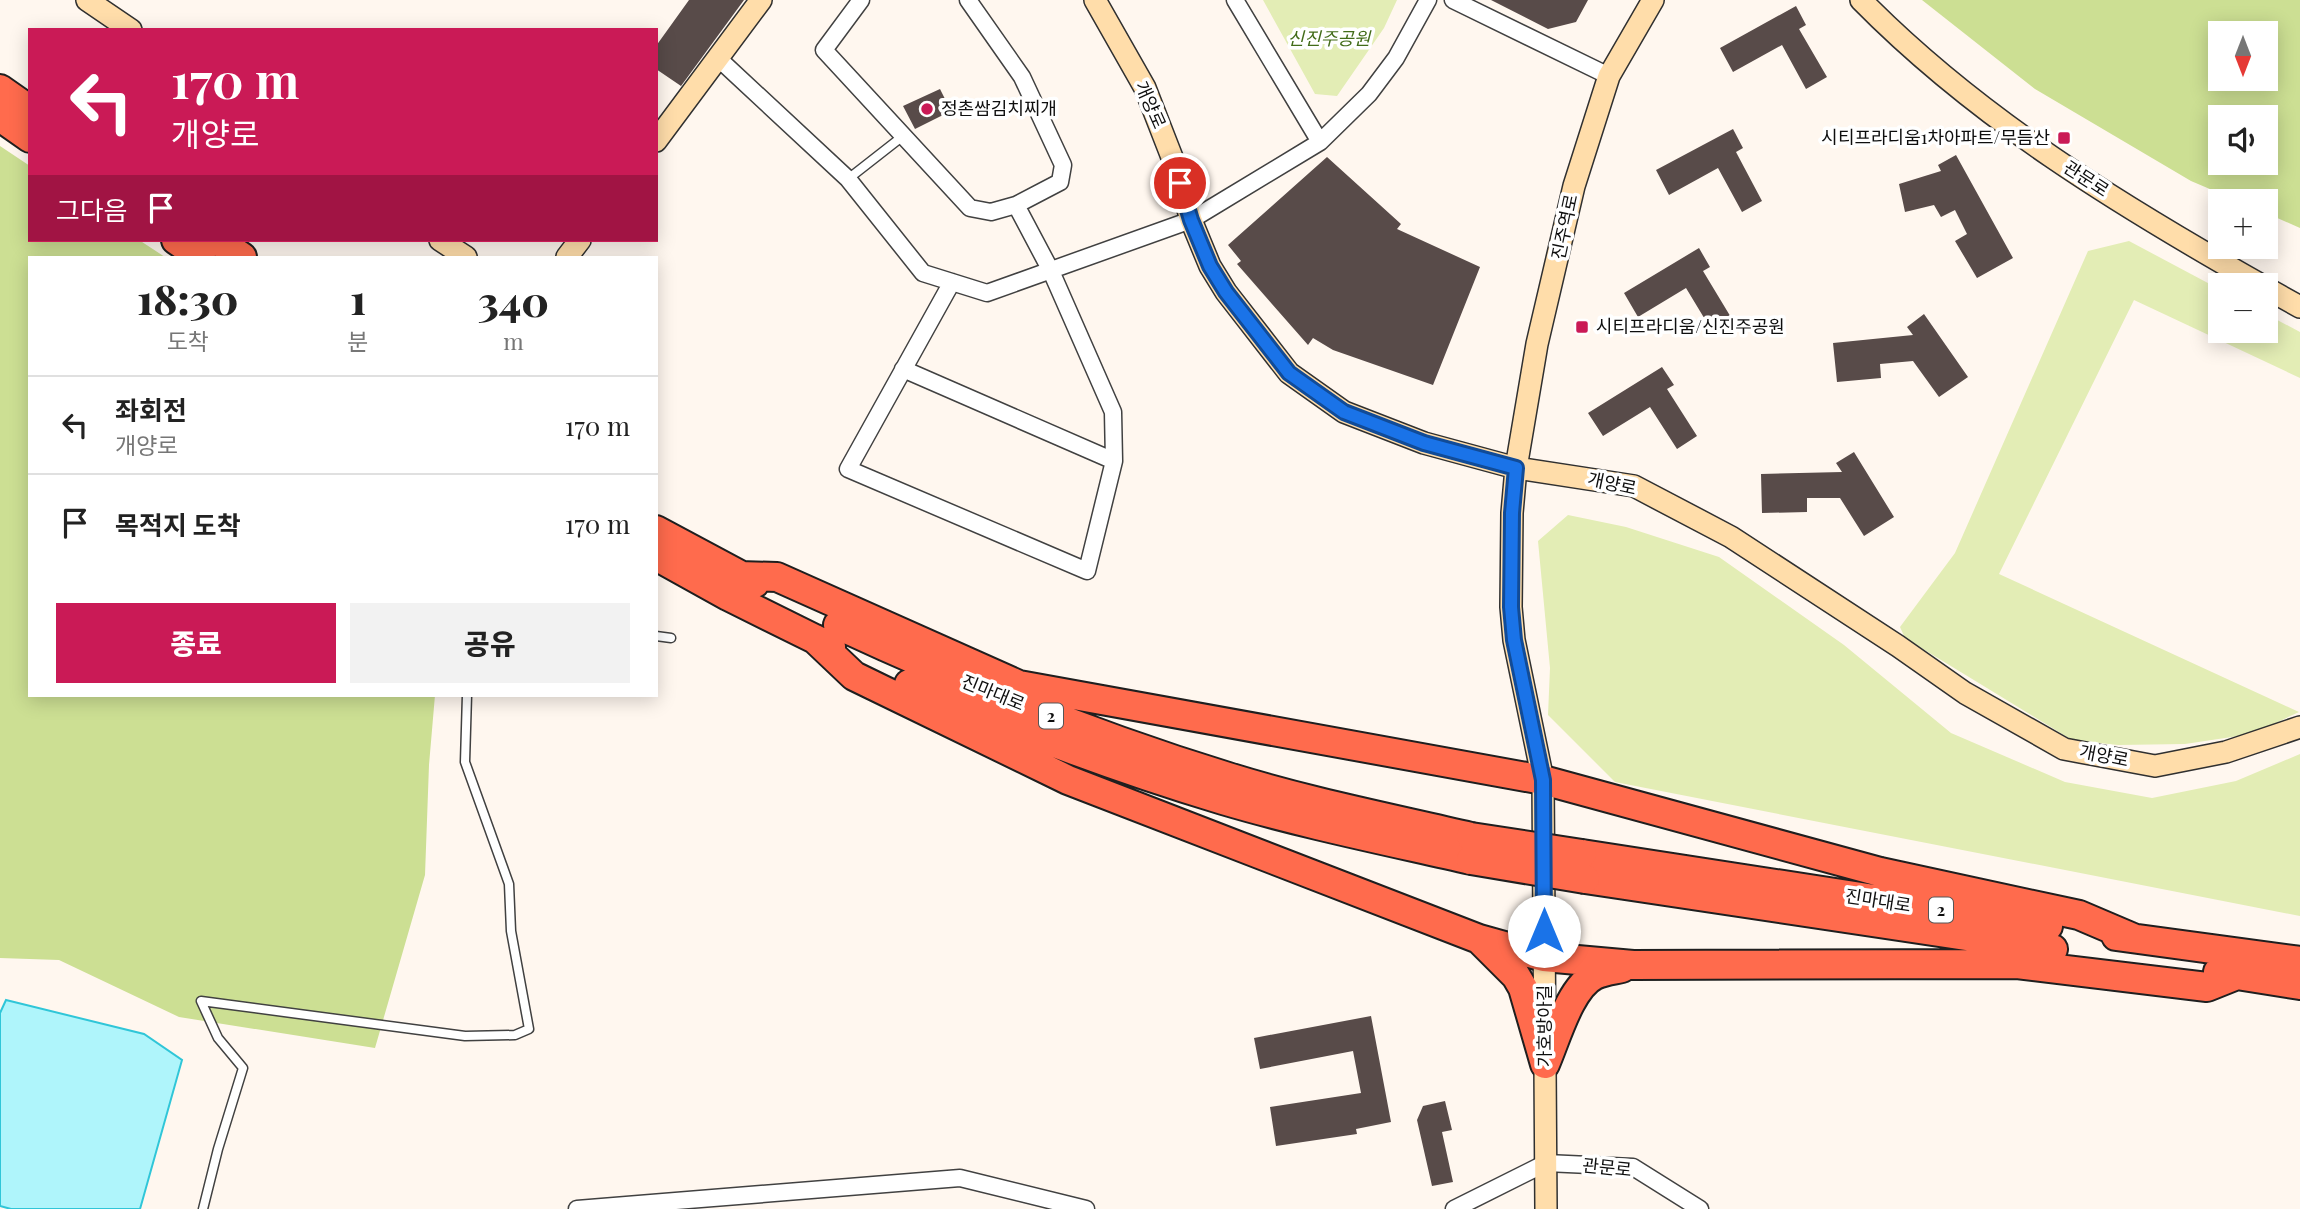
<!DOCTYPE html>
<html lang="ko">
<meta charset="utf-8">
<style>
:root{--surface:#fff;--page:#f2f2f2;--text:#222;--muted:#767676;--line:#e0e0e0;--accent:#ca1a56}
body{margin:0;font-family:"Playfair Display","Noto Sans KR",serif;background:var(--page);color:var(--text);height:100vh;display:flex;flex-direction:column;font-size:26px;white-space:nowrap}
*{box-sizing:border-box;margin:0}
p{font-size:23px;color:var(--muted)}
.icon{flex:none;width:38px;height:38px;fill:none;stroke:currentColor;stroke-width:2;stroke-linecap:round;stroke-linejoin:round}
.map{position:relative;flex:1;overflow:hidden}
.sheet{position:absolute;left:28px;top:256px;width:630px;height:441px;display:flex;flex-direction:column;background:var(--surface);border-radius:0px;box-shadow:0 4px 18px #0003}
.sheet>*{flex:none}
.hud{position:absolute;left:28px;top:28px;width:630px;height:214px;border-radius:0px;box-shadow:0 4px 18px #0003;background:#ca1a56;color:#fff;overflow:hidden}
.needle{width:46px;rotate:180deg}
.fabs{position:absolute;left:2208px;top:21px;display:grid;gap:14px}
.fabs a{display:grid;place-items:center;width:70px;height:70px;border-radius:0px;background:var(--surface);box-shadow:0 4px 18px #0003;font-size:35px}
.pin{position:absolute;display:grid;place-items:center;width:60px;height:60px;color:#fff;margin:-30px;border:4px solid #fff;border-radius:50%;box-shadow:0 2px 7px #0007}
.me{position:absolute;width:77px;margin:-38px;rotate:0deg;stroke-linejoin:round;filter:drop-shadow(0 0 5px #0008)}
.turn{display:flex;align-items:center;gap:24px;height:147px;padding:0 28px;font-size:32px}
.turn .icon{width:91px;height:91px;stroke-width:2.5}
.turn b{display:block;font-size:49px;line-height:60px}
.then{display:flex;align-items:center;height:66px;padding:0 28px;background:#0003;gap:14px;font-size:26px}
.eta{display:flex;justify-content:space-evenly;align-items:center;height:119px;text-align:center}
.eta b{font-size:42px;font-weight:800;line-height:49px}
.cta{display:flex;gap:14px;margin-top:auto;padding:14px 28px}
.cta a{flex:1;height:80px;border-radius:0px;background:var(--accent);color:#fff;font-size:28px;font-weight:800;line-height:80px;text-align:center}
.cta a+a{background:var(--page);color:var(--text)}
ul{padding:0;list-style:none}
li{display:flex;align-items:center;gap:21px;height:98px;padding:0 28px;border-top:2px solid var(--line)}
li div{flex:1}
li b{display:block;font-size:26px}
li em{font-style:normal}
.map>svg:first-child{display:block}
.green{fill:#e3edb5}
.forest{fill:#ccdf93;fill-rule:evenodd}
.water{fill:#aff5fb;stroke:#30c6d8;stroke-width:2}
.building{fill:#584b49}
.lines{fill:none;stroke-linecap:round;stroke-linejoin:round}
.lane-casing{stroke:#414141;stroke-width:11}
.street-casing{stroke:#414141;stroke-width:19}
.secondary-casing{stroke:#303030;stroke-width:24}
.highway-casing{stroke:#1f1f1f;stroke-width:32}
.lane{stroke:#fff;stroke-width:8}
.street{stroke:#fff;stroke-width:16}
.secondary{stroke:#fda;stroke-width:21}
.highway{stroke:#ff6b4d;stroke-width:28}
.highway-bridge-casing{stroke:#1f1f1f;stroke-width:32;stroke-linecap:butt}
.highway-bridge{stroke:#ff6b4d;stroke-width:28}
.route-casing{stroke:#114b97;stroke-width:18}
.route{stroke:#1a73e8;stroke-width:12}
.poi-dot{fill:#ca1a56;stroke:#fff;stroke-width:2.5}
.labels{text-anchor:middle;stroke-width:7;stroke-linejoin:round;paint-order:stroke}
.shield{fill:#fff;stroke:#565656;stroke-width:2}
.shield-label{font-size:16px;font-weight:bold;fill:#0e0e0e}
.park-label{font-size:18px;font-style:italic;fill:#426c19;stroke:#fff}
.street-label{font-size:18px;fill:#0e0e0e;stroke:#fff}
.poi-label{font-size:18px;fill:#0e0e0e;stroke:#fff;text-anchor:start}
</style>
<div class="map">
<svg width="2300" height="1209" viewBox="0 0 2300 1209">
<rect width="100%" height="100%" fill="#fff7ef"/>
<path class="green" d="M1263,0H1397L1384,28L1337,96L1315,94Z
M2129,241L2221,290V331H2266V314L2300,332V378L2134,300L1999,574L2299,712L2252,734L2185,744L2118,745L2072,740L1905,638L1900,627L1955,553L2088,251Z
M1568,515L1626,527L1719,557L1844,645L1951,733L2065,782L2152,798L2236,781L2300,754V916L1615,782L1548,715L1550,668L1538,541Z"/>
<path class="forest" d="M1922,0H2300V228L2266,213V201H2238L2191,181L2035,89ZM2221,33H2266V79H2221ZM2221,117H2266V163H2221Z
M0,146L30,166V240H139L165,257H30V695H435L429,765L425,875L375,1048L179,1017L59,960L0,958Z"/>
<path class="water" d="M6,1000L144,1034L182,1060L140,1209H11L0,1206V1013Z"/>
<path class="building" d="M689,0H744L681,86L656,69V46Z
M1491,0H1588L1576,22L1548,29Z
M1796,6L1806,25L1799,29L1827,77L1806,89L1782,45L1733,72L1720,48Z
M940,89L951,111L915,129L903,106Z
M1733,129L1743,148L1736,152L1762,201L1742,212L1718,168L1669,195L1656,170Z
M1956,155L2013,258L1977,278L1955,241L1967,234L1955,210L1941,217L1934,205L1905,212L1899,184L1941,171L1938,165Z
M1327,157L1401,224L1397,229L1480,267L1433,385L1333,350L1313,338L1308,345L1237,264L1241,261L1228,245Z
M1699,248L1710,267L1703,271L1732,319L1712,331L1686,288L1638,317L1624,293Z
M1924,314L1968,377L1939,397L1913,361L1880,364L1881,378L1837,382L1833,343L1913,335L1907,327Z
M1662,367L1674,385L1667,389L1697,436L1677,449L1650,407L1603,436L1588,413Z
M1854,452L1894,517L1864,536L1840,498H1807V512L1762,513L1761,474L1842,472L1836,463Z
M1371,1016L1391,1122L1356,1129L1357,1134L1276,1146L1270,1107L1361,1093L1353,1051L1260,1069L1254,1038Z
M1445,1101L1452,1130L1442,1132L1453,1182L1432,1186L1417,1120L1423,1106Z"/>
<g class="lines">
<g class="lane-casing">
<path id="lane" d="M848,179L903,136
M656,636L671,638
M203,1209L218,1149L243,1068L218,1038L201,1001L465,1036L515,1035L529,1029L511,931L509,884L465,762L467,695"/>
</g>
<g class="street-casing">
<path id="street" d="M861,0L824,50L970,208L991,212L1016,205L1060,182L1063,165L1022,77L968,0
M1235,0L1320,142
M1453,0L1609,76
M719,59L848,179L923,273L987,293L1191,220L1320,142L1369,94L1396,58L1428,0
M952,282L848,469L1087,571L1114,461L1113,412L1051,271L1016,205
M903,369L1114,461
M577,1209L960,1178L1086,1209
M1454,1209L1546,1163L1633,1167L1700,1209"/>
</g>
<g class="secondary-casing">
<path id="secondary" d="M87,0L131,30
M1095,0L1145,88L1175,165L1191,220L1210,266L1226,292L1289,373L1344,412L1424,443L1516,468L1634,486L1731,537L1898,646L1965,693L2064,749L2155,766L2226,752L2300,727
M1861,0C1977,118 2118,204 2261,285
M656,141L761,0
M440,240L466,257
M567,257L580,240
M2266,288L2300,307
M1546,1209L1543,780L1514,640L1511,607L1512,513L1516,468L1537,344L1574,186L1609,76L1653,0"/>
</g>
<g class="highway-casing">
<path id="highway" d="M0,89L30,110
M0,117L30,138
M176,240L201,257
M217,240L242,257
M656,530L755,583
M656,556L728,596L831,647
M739,576L777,577L1019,685L1543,780L1880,872L2079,915L2133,938
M838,625C965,684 1095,736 1228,777C1308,802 1390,818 1471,837
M815,639L854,676L1068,780L1479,939L1544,957L1633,965L2017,964L2207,987L2237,975
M909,684C1011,728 1116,768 1223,800C1304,824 1388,841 1471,860
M1582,854L2048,926
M1585,879L2053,949
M2116,936L2300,961
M1481,941L1516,976L1523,988L1545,1064C1556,1039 1570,987 1595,975C1603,971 1613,970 1622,968
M2218,972L2300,985"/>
</g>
<use href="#lane" class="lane"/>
<use href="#street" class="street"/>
<use href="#secondary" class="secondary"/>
<use href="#highway" class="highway"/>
<g class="highway-bridge-casing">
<path id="highway-bridge" d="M1471,837L1582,854
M1471,860L1585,879"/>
</g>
<use href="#highway-bridge" class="highway-bridge"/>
</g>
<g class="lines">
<g class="route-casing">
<path id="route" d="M1180,183L1191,220L1210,266L1226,292L1289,373L1344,412L1424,443L1516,468L1512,513L1511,607L1514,640L1543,780L1544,931"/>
</g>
<use href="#route" class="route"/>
</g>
<g class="poi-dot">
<circle cx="927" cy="109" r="7"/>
<rect x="2057" y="131" width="14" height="14" rx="3.5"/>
<rect x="1575" y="320" width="14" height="14" rx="3.5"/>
</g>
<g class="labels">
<g class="shield">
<rect x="1039" y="703.5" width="24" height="25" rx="5"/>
<rect x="1929" y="897.5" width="24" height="25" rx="5"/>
</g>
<g class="shield-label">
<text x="1051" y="722">2</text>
<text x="1941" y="916">2</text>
</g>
<g class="park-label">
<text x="1329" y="45">신진주공원</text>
</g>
<g class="street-label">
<text transform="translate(1150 105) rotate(66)" y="6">개양로</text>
<text transform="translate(2086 179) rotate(33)" y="6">관문로</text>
<text transform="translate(1565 227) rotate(-78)" y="6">진주역로</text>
<text transform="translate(1612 484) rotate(12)" y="6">개양로</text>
<text transform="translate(993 693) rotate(22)" y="6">진마대로</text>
<text transform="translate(2104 756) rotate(11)" y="6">개양로</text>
<text transform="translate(1878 901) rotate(9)" y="6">진마대로</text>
<text transform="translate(1545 1026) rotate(-90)" y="6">가호방아길</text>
<text transform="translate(1607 1168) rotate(6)" y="6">관문로</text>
</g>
<g class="poi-label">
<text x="941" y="115">정촌쌈김치찌개</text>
<text x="2050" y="144" text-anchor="end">시티프라디움1차아파트/무듬산</text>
<text x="1596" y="333">시티프라디움/신진주공원</text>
</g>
</g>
</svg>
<div class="fabs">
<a><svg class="needle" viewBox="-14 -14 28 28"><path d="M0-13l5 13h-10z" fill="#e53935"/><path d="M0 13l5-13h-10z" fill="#767676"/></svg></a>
<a><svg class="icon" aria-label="sound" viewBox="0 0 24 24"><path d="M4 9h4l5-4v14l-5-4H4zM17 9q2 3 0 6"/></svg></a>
<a>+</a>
<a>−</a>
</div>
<div class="pin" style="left:1180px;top:183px;background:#d93025"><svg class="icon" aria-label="arrive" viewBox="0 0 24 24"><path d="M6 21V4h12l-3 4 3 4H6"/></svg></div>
<svg class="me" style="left:1544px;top:931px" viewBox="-20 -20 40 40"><circle r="19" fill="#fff"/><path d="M0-13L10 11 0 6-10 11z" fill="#1a73e8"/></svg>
<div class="hud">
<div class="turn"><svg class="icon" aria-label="left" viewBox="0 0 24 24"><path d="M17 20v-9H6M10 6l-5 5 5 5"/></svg><div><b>170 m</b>개양로</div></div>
<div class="then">그다음<svg class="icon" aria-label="arrive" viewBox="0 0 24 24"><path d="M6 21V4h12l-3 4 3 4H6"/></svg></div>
</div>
<section class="sheet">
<div class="eta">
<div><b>18:30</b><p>도착</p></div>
<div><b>1</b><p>분</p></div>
<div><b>340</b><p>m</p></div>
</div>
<ul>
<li><svg class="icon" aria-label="left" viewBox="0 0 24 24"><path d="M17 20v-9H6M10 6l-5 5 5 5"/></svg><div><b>좌회전</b><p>개양로</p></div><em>170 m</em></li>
<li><svg class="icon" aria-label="arrive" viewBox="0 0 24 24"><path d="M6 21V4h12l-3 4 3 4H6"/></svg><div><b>목적지 도착</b></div><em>170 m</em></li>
</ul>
<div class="cta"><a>종료</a><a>공유</a></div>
</section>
</div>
